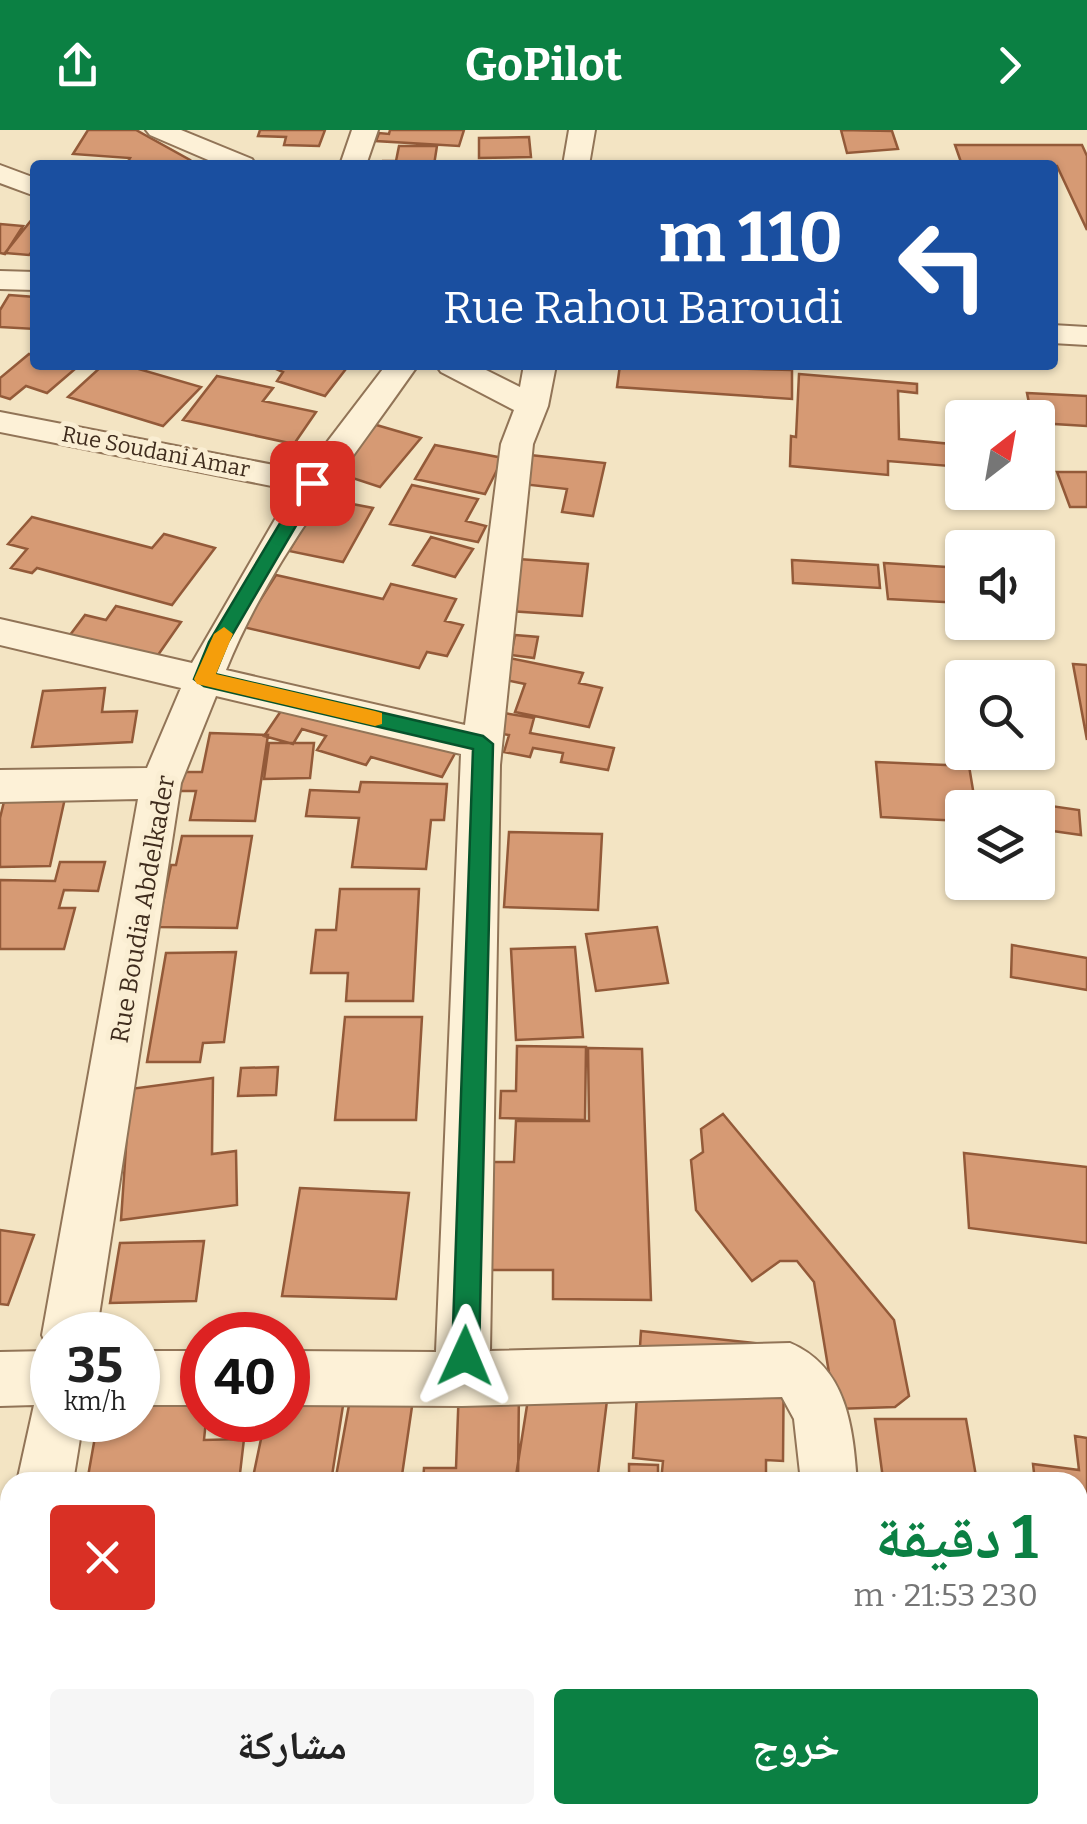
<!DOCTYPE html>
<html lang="ar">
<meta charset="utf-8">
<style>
:root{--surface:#fff;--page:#f6f6f6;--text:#222;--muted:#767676;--accent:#0b8043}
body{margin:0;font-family:Bitter,"Noto Naskh Arabic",serif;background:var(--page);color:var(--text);direction:rtl;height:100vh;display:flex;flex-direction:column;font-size:38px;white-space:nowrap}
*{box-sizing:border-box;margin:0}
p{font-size:32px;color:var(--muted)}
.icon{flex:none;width:55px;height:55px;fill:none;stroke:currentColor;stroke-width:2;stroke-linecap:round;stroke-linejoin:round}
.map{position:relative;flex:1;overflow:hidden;direction:ltr}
.drawer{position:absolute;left:0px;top:1342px;width:1088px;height:352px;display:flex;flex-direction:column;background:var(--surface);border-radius:30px 30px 0 0;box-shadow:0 2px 8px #0004;direction:rtl}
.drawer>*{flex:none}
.guide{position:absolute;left:30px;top:30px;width:1028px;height:210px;border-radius:10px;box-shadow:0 2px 8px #0004;direction:rtl;background:#1a4fa0;color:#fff;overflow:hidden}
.needle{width:65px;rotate:31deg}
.fabs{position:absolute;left:945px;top:270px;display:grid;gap:20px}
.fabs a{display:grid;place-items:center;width:110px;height:110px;border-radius:10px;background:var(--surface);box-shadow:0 2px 8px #0004;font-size:50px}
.speed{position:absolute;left:30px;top:1182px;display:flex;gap:20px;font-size:50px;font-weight:700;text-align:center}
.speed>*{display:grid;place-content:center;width:130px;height:130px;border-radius:50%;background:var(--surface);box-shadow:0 2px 8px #0004;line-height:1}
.speed small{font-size:25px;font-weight:400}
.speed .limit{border:15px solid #d22;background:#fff;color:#111}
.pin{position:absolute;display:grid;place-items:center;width:85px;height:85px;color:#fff;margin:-42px;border-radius:20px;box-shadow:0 5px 15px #0006}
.me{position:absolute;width:110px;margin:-55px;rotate:1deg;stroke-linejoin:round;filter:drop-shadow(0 0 8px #0008)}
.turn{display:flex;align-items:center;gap:35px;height:210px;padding:0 50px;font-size:45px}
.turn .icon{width:130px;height:130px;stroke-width:2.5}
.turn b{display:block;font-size:70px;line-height:85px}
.round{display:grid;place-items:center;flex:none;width:105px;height:105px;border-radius:10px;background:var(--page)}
.summary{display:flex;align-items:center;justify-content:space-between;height:170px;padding:0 50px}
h1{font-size:60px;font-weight:700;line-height:75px;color:var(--accent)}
.cta{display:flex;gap:20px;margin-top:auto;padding:20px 50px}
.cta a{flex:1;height:115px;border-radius:10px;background:var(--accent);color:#fff;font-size:40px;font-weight:700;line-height:115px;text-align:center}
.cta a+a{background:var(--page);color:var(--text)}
header{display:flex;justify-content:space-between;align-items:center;height:130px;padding:0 50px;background:var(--accent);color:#fff;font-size:45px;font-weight:700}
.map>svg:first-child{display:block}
.building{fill:#d69a74;stroke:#935a39;stroke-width:2.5}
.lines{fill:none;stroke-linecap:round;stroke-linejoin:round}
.minor-casing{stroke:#917457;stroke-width:4}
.minor{fill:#fdf1d7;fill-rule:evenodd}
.route{fill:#0b8043;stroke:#07532c;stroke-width:2.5}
.slow{fill:#f59e0b}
.labels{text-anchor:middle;stroke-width:10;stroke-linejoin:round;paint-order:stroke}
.far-street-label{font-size:22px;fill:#3f2c1d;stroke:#faeed3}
.street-label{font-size:25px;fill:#3f2c1d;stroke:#faeed3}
</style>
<header><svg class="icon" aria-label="forward" viewBox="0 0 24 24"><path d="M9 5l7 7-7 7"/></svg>GoPilot<svg class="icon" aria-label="share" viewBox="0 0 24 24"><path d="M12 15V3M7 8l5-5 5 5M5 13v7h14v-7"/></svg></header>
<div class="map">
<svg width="1087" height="1694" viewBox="0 0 1087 1694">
<rect width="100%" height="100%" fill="#f3e4c3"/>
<path class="building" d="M136,0L190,30L187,35H126L130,28L73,24L88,0Z
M260,0H325L319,16L284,15L286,7L258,6Z
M390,0H464L459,16L376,11L379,3L389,4Z
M841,0L892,1L898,19L847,23Z
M529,7L531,27L479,28V8Z
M955,15H1082L1087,26V100L1057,36L962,35Z
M399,16H437L434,35H382L383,31H396Z
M33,88L35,118L29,125L5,123Z
M0,94L23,96L5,124L0,123Z
M9,165L35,167V199L0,197V180Z
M29,224L35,226V235L75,239L47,263L26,256L10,269L0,266V248Z
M103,235H125L201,257L163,296L68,267Z
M267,235H349L325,266L277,251L283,242Z
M620,235L792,240V269L617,257Z
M799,244L917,254V263L898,261L899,309L962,315V337L888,331V345L790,336L791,306L796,307Z
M217,246L273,258L263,271L316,282L294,314L183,290Z
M1027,263L1087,266V296L1038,293V288H1032Z
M373,294L421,308L380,357L331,341Z
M435,315L503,328L485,364L415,349Z
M530,325L605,333L593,386L562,382L567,359L522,354Z
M1057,342H1087V377H1070Z
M412,355L478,369L466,391L486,396L478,412L390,394Z
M321,368L373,378L343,432L289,421Z
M32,387L152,418L164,404L215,418L172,475L37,438L32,443L11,438L27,419L8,414Z
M431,407L473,419L455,447L413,435Z
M518,429L588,434L582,486L509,481Z
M792,430L878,435L880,458L793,453Z
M884,433L962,438V473L888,469Z
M276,445L383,469L391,454L456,469L445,491L463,495L447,526L427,522L419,538L243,497Z
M116,476L181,492L151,535L64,513L85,485L106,490Z
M515,505L538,507L534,528L511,525Z
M504,527L583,543L579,553L602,558L589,597L515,582L525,554L496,548Z
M1073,534L1087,535V610Z
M105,558L102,582L137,581L132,612L32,617L43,561Z
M285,575L459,616L442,647L371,627L366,635L317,620L326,606L302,599L293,614L264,606Z
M504,583L534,588L530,603L614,618L608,640L561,632L563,623L533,618L530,627L504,622L509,605L497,603Z
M210,603L268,605L255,691L190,690L196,661H175L180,642H202Z
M269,613H314L310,648L264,649Z
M876,632L969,636L976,678H962V691L881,687Z
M69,650L50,736L0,737V688L9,651Z
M361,652L447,654L444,690H431L426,739L352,737L359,688L306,686L310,660L359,662Z
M981,666L1079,680L1081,705L1038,699V678H981Z
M509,702L602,704L598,780L504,777Z
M182,706H252L237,798L158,797L171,735H176Z
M60,732H105L98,761L64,760L59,778H75L64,819H0V750L55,751Z
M340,759H419L413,871H346L348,843H311L316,800H336Z
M657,797L668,853L596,861L586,804Z
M1012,815L1087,828V860L1011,847Z
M575,817L583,907L516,910L511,819Z
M236,822L224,912L203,913L200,932H147L166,823Z
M345,887H422L416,990H335Z
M517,916L586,917L585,990L500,988L501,961H516Z
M588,918L642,919L651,1170L553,1169V1140H489L492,1032H514L516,991H589Z
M278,937L276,965L238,966L241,938Z
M213,948L212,1024L236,1021L237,1075L121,1090L130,959Z
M723,984L894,1190L909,1266L895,1277L835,1279L814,1152L797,1131H780L752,1151L696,1080L691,1030L703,1022L701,999Z
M964,1023L1087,1037V1113L969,1098Z
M300,1058L409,1063L396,1169L282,1166Z
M0,1100L34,1105L8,1175L0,1174Z
M204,1111L196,1171L110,1173L120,1113Z
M641,1201L784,1216L783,1331L766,1330V1352H661L663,1331L633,1328Z
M355,1242L416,1249L401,1352H335Z
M531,1250L608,1262L597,1352H515Z
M459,1256L519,1257L518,1352H423L424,1338H456Z
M288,1258L345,1263L331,1352H252L265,1290H288Z
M202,1261V1290H206L204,1310L244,1309L239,1352H87L98,1290H138V1262Z
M875,1289H966L977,1352L883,1349Z
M1075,1306L1087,1308V1409L1078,1407V1352H1035L1033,1334L1079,1340Z
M629,1334L658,1335V1352H629Z
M1078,1556L1083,1590L1087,1591V1623L1078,1622Z
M689,1685L828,1690V1694H689Z"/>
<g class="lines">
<g class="minor-casing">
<path id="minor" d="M146,0H181L252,29L256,35H220L150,5Z
M352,0H378L366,35H340Z
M569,0H595L589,35H563Z
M0,35L35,48V66L0,53Z
M0,141L35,142V160L0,159Z
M1052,195L1087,197V215L1052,213Z
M386,235H418C350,333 271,428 226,540L465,595L501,314L514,280L441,242L436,235H476L520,257L524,235H556L548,276L533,314L500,635L490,1221L790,1213C847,1237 853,1297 857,1352H801L794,1289L782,1267L462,1276L288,1275V1221L436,1222L461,624L216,566L181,653L96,1205H52V1290H83L73,1352H17L34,1275L0,1276V1222L49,1221L42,1205L138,669L0,672V640L147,638L181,558L0,515V489L192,533L292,360L0,302V282L305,341Z
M138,1221H202V1275H138Z
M10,1531V1650L0,1654V1536Z
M843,1685H907L908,1694H844Z"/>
</g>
<use href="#minor" class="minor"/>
</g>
<path class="route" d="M312,347L321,353L228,512L215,544L483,606L493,614L479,1226L475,1236L465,1240L456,1236L452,1226L473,619L204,556L194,549L209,512L304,353Z"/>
<path class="slow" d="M224,497L233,504L216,544L375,581L382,583V594L375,596L197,554L194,549L214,504Z"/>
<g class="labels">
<g class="far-street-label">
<text transform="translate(156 321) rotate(11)" y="8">Rue Soudani Amar</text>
</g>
<g class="street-label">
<text transform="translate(142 779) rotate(-80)" y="9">Rue Boudia Abdelkader</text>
</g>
</g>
</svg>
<div class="fabs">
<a><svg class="needle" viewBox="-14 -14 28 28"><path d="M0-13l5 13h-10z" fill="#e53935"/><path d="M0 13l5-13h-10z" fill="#767676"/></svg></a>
<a><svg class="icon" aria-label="sound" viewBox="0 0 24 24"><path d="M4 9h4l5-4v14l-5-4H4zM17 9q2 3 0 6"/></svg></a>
<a><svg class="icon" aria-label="search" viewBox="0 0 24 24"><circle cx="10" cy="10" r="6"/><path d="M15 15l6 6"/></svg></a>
<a><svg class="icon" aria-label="layers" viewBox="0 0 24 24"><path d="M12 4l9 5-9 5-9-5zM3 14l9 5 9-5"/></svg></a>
</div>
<div class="speed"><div>35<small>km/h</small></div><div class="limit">40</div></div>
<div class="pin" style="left:312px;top:353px;background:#d93025"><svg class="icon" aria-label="arrive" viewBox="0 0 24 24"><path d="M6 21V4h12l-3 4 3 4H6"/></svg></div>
<svg class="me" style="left:465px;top:1226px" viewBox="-20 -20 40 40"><path d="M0-17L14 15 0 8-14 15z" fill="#0b8043" stroke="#fff" stroke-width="4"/></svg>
<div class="guide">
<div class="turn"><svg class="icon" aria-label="left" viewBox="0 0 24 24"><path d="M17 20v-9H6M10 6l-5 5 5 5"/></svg><div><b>110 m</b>Rue Rahou Baroudi</div></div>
</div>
<section class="drawer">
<div class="summary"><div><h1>1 دقيقة</h1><p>230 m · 21:53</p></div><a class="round" style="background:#d93025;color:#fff"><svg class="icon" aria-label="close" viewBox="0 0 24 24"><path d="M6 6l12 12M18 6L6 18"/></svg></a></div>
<div class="cta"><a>خروج</a><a>مشاركة</a></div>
</section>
</div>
